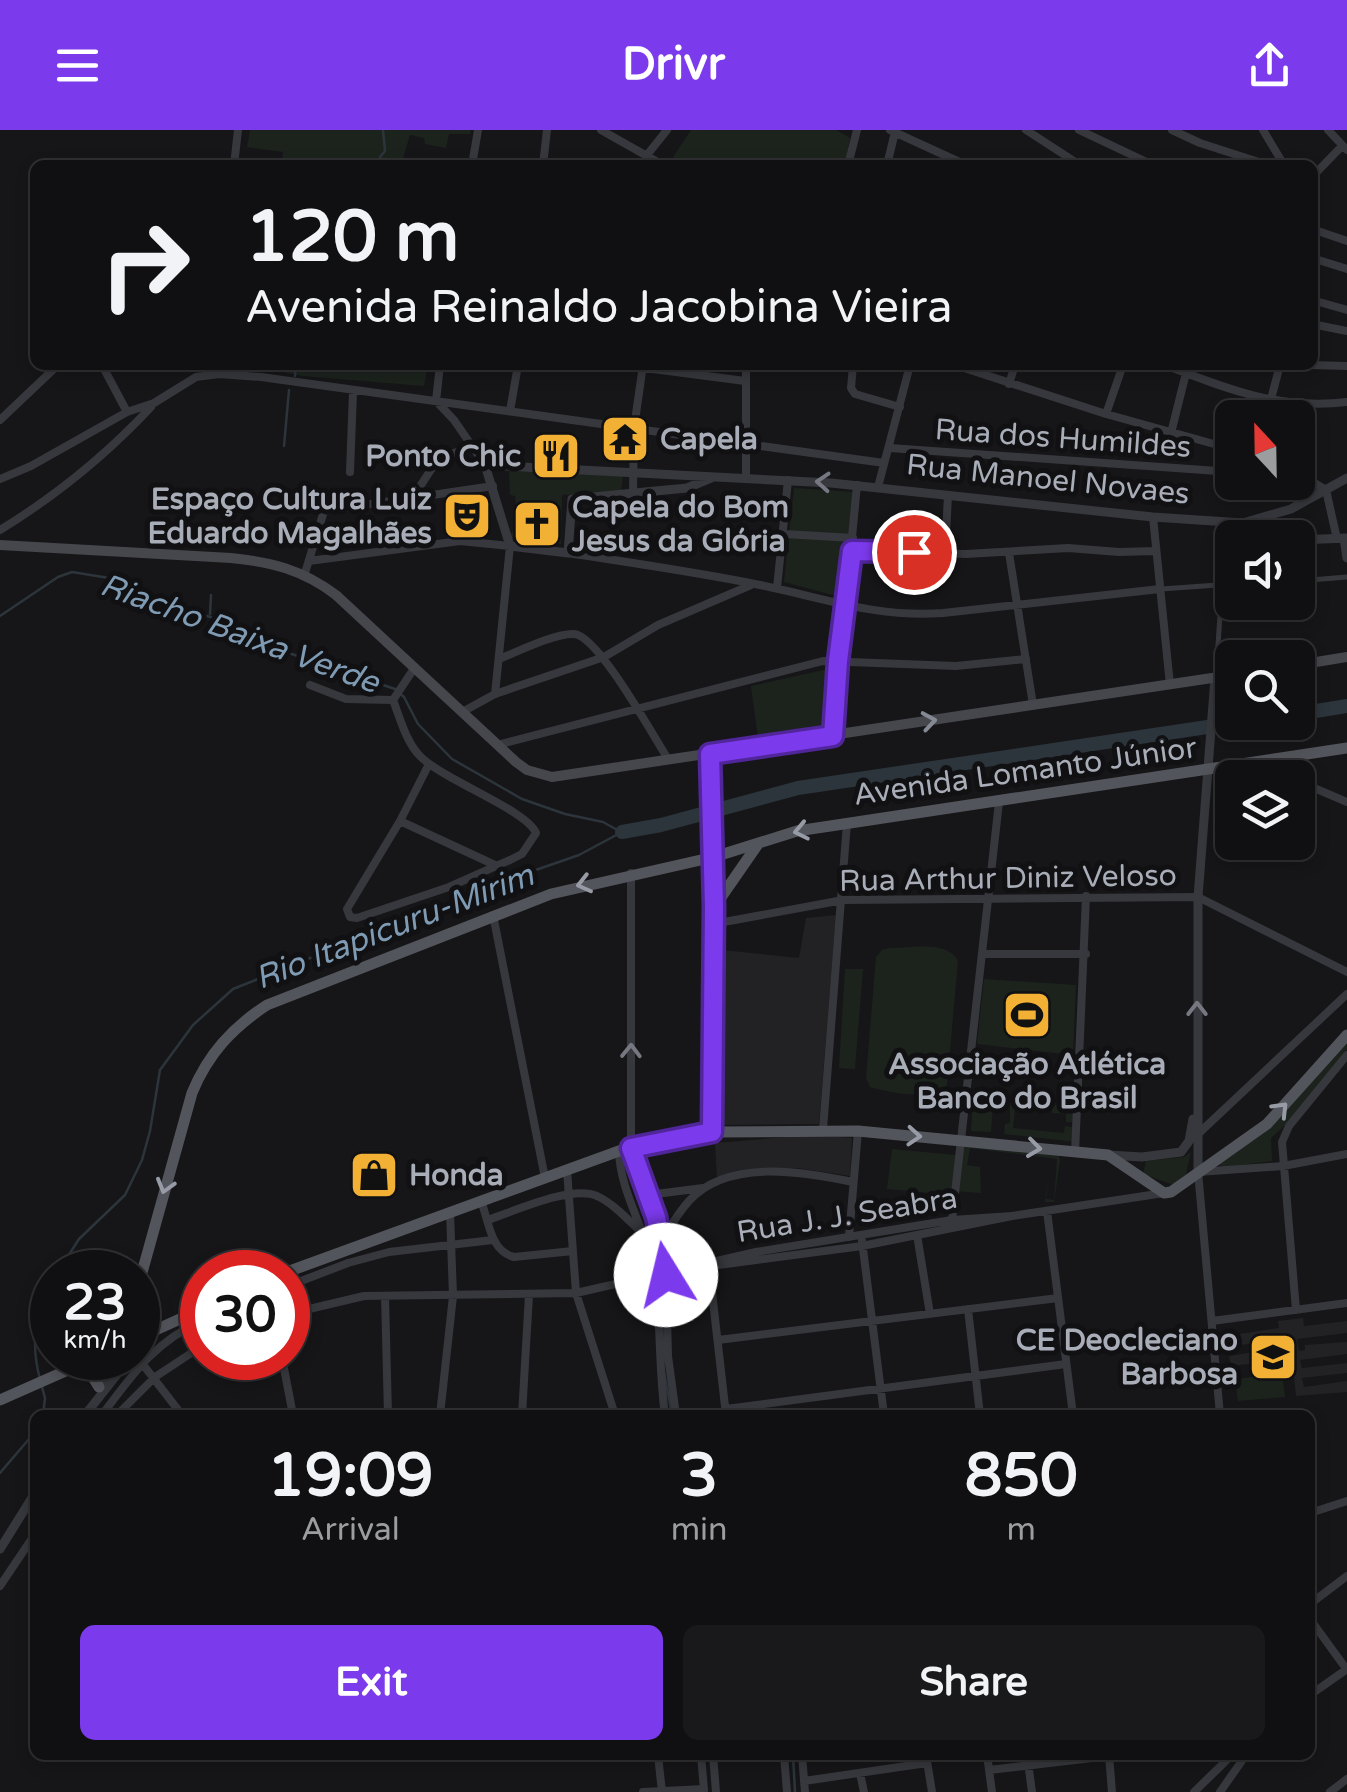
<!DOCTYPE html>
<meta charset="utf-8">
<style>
:root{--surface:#101012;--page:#19191b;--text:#f1f3f6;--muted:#9c9d9f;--line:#303032;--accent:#7c3aed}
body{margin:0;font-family:"Varela Round",sans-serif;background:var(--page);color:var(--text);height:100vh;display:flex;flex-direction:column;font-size:38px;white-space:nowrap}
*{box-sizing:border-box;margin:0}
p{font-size:32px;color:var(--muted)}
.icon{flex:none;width:55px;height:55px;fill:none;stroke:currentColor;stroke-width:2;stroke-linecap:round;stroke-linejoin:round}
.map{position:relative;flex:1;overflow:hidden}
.side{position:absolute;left:30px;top:1280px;width:1285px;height:350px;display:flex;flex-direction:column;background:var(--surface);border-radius:15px;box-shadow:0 5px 15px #0003,0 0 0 2px var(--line)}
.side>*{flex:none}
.guide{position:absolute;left:30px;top:30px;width:1288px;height:210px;border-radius:15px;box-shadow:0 5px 15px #0003,0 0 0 2px var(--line);background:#101012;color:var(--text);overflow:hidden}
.needle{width:65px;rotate:338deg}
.buttons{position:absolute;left:1215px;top:270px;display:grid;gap:20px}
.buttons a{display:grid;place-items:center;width:100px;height:100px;border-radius:15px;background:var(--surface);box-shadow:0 5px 15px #0003,0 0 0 2px var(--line);font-size:50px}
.speed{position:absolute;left:30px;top:1120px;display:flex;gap:20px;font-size:50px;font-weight:700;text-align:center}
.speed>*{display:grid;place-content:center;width:130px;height:130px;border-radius:50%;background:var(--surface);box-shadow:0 5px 15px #0003,0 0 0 2px var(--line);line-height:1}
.speed small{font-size:25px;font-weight:400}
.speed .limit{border:15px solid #d22;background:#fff;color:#111}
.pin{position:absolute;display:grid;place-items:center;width:85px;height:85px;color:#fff;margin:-42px;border:5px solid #fff;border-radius:50%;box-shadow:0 2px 10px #0007}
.me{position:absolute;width:110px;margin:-55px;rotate:351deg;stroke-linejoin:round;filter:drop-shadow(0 0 8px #0008)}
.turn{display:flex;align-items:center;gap:35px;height:210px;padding:0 50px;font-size:45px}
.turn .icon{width:130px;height:130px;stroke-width:2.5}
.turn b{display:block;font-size:70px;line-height:85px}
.eta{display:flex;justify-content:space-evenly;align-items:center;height:170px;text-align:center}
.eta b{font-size:60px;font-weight:700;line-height:70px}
.button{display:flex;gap:20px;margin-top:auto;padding:20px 50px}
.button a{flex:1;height:115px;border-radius:15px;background:var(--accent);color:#fff;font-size:40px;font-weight:700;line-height:115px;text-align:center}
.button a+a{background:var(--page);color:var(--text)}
header{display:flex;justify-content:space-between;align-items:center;height:130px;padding:0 50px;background:var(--accent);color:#fff;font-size:45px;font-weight:700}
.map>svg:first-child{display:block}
.built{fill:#222225}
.green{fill:#1c231d}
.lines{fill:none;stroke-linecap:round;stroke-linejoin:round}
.stream{stroke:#2c353c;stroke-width:2.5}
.river{stroke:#2c353c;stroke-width:14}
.pedestrian{stroke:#37383d;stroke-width:5}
.minor{stroke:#37383d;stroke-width:8}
.tertiary{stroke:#37383d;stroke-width:9}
.secondary{stroke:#45474d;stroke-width:10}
.primary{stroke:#53555c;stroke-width:11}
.oneway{stroke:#757881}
.oneway2{stroke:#858993}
.oneway3{stroke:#979ba6}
.route-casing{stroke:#51269a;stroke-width:25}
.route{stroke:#7c3aed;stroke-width:18}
.labels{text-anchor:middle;stroke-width:10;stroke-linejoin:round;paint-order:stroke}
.street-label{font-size:30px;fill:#a8adb8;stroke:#111113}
.poi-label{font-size:30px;font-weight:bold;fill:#a8adb8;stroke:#111113;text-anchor:start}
.water-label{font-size:32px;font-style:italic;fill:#7f9bb3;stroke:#111113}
</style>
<header><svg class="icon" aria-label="menu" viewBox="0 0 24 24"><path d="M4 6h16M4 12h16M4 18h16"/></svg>Drivr<svg class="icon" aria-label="share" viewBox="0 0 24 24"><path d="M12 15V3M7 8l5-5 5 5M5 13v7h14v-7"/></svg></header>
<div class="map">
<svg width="1347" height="1662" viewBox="0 0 1347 1662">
<rect width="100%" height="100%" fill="#161618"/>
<path class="built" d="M836,785L819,994L721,995L722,820L799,828L806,788Z
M811,1005L852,1008L850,1046L797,1038L739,1040L717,1047L715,1013Z
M1303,1188L1304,1196L1347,1191V1203L1297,1209L1299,1221L1305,1220V1215L1347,1212V1224L1300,1230L1302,1238L1347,1233V1243L1302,1248L1304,1257L1347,1251V1262L1296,1266L1292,1229L1231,1236L1229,1226L1280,1218L1282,1223L1291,1221L1289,1210L1228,1216L1226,1206L1279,1198L1278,1191Z"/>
<path class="green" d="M250,0H471L470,4H449L446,18L425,14L424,8L410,5L401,35H282L283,22L247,17Z
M691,0H836L850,8L845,35H688L673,27Z
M428,235L424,256L302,246L255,236Z
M509,341L623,346L621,361L562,365L561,414L527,410L523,406L512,409L510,404L519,395L515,366L510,365Z
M794,358L854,362L844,468L784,452Z
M833,538L830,598L758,608L751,556Z
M890,818C911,818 948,810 958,831L947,955C930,971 891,963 870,957L866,948L876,827L882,820Z
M845,839H863L855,939L839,938Z
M984,849L1076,855L1073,925L977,914Z
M1347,907V919L1293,988L1271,1008L1272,1031L1224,1037L1215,1033L1260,1004Z
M973,971L1078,976L1077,992H1066V984L1052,983V977L1041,976L1040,982L1015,980L1013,998L1064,1003L1065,996L1077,998L1076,1012L1004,1004L1005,994L1010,993V975L993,974L991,1002L971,1001Z
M960,1013L1058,1024L1060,1030L1054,1072H1045L1048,1045L1046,1069L1054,1070L1057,1029L970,1018L967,1035L980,1037L981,1063L955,1061Z
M892,1019L956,1025L952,1065L887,1059Z
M1191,1022L1186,1044L1174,1055L1143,1044L1146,1031L1184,1027Z
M1282,1244L1285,1267L1238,1271L1235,1249Z"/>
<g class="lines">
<path class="stream" d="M383,0L385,21L380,27L384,35
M295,246L296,235
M284,316L289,260
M210,484L211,465
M0,486L58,447L72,442L109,448L148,468L243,497L277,519L395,559L404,567L418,594L452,629L522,669L565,684L603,692L621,702
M58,1142L79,1109L125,1065L142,1030L150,1001L160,940L193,895L233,859L358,809L410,797L530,742L579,725L622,702
M664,1242L672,1285
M40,1249C31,1217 34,1180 52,1152
M42,1257L45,1268L43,1285
M0,1343L35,1302
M793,1625L795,1662"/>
<path class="river" d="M1298,584L1347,576
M622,702L661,695L798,658L1241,592"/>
<path class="pedestrian" d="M1298,451L1347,447
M1161,459L1232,454
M1216,546L1222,454"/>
<path class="minor" d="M601,0L663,35
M890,0L966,35
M1026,0L1080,35
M1079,0L1153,35
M1172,0L1200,13L1268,35
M1263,0L1284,35
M1328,0L1347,20
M647,25L667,0
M234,35L238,0
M472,35L478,0
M543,35L547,0
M848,35L857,0
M887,35L895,2
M1312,47L1342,16
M1312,99L1347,111
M1312,128L1347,139
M1312,170L1347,180
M1312,194L1347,201
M102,235L127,282
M622,235L745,251
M746,235V349
M853,235L851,258L855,264L900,277
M955,235L1106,284L1232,319
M1165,235C1228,259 1278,280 1347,272
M1311,235L1347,236
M1009,254L1015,235
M436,271L454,290L485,335
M436,271L440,235
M510,281L518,235
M1106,284L1123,235
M1266,288L1280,235
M0,290L58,235
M1171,303L1188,235
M890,318L1232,342
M350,342L353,262
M1298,343L1326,360L1337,409
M0,349L31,336L127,282L154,273L196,247L219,244L261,247L884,333
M878,357L910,235
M633,362L634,298L643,235
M413,367L438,329L473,316
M1153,387L1170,555
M0,400C54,367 108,323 151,277
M784,404L853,408
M852,421L966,424L1068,418L1119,422L1156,421
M568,423C632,433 697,442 760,455C824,468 876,488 943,483L1160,459
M945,423L948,365
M1009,423L1033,575
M309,431L460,411L510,416L495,564
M305,443L324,381L493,356
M777,458L788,350
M499,529C517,522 555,503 574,504C598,505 653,606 668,629
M310,555L346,569L393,570
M393,570C400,588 406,612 420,626C443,650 527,680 536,703L522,724L510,730L449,757L357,788L350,787L347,779L400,691
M393,570L415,537
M464,581L495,564L604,527L658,495L751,455
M833,606L857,355
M497,615L823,531L956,536L1026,529
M429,634L400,691L495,735
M1255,634L1288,648
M1298,651L1347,672
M631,743V1018L662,1110L666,1145L668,1226L676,1285
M493,785L545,1048
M713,794L843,770L1198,767L1347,842
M982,824H1086
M823,999L847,693
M712,1002L714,727
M1198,1004L1347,864
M619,1021C620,1061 644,1096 652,1135C662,1184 658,1236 665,1285
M1075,1023L1086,766
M567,1040L576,1163L615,1285
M648,1065L703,1058
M481,1071C489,1091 490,1121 514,1127L573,1121
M1047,1081L1073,1285
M488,1090C515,1081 571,1055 597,1066C614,1074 627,1089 641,1102
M952,1090L999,672
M917,1105L930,1184
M849,1107L858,1001
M662,1110C670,1097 678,1083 689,1071C728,1028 803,1042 853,1052
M862,1111L884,1285
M709,1136L726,1285
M696,1138L862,1116L1012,1086L1164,1063
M288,1156L348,1133L389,1122L493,1110
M385,1166L388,1285
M968,1179L980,1285
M1296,1180L1282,1012L1289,996L1347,925
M288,1184L364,1166L576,1163L756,1122L952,1090L1012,1086
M1212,1191L1347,1173
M718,1210L1058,1168
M282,1228L293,1285
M141,1232L182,1285
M726,1279L1066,1234
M102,1285C132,1245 155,1211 202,1191
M117,1285L155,1247L202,1216
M440,1285L453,1166L450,1082
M522,1285L529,1165
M1220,1285L1198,1042L1283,1036L1347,1024
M1310,1383L1347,1371
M0,1456L35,1404
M1310,1474L1347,1446
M1310,1489L1347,1540
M1310,1565L1347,1539
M658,1625L662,1662
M701,1625L704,1660
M713,1625L716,1662
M784,1625L787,1662
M802,1625L805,1662
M926,1625L932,1662
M987,1625L992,1662
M1027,1625L1032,1662
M1109,1625L1112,1662
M989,1640L1109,1626
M860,1643L864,1662
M804,1651L927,1633
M643,1662L704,1659
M1194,1662L1232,1625
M1220,1662L1246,1625
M1330,1662L1347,1649"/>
<path class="tertiary" d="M711,348L687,358L572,369L568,423L510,416L485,335L831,353L1153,387L1243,393L1291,379L1347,348
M1246,394L1277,408
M1344,408L1347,428
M1298,410L1347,408
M1108,1025L1142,1027L1181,1022L1189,1011L1193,989
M1198,1042V767L1215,548
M138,1220L153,1205
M99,1258L108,1228
M85,1285L130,1228
M0,1419L35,1363"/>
<path class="secondary" d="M0,415L231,428C272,432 303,440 336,465L516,632L527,640L552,647L1232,545
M1298,535L1347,527
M710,624L714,727"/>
<path class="primary" d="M715,776L758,714
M287,1142L619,1021L712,1002L858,1001L1108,1025L1164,1063L1171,1062L1267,994L1347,905
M138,1157L192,963C208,924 232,898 267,875L551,764L714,727L797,701L1347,618
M138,1189L146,1195L161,1197
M138,1208L202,1179
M72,1238L91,1244L99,1257
M0,1270L95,1228"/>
</g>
<defs><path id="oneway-chevron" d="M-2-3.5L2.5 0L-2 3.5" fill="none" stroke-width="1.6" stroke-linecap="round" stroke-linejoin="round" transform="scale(2.5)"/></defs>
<g class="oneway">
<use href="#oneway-chevron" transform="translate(823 352) rotate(-176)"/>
<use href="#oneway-chevron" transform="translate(1197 879) rotate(-90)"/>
<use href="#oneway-chevron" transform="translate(631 921) rotate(-89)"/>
</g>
<use class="oneway2" href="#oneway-chevron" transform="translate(929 591) rotate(-9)"/>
<g class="oneway3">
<use href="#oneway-chevron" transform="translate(801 701) rotate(168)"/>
<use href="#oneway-chevron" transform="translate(584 754) rotate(166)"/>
<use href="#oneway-chevron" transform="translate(1281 979) rotate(-46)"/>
<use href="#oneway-chevron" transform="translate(914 1006) rotate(4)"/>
<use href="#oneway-chevron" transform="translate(1034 1018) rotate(7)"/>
<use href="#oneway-chevron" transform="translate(165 1056) rotate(106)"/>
</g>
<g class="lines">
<g class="route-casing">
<path id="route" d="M666,1145L656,1087L631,1018L712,1002L714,776L710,624L833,606L838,531L852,421L914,422"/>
</g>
<use href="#route" class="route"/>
</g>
<defs>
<g id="temple-square" transform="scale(2.5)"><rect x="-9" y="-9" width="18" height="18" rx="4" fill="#f2b134" stroke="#111113"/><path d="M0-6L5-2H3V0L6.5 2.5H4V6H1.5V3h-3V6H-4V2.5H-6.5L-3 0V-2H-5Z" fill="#111"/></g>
<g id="restaurant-square" transform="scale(2.5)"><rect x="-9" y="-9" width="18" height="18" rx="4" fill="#f2b134" stroke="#111113"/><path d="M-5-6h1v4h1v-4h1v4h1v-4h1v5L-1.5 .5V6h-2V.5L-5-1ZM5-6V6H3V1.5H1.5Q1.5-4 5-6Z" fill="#111"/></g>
<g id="theatre-square" transform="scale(2.5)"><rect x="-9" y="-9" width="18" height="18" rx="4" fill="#f2b134" stroke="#111113"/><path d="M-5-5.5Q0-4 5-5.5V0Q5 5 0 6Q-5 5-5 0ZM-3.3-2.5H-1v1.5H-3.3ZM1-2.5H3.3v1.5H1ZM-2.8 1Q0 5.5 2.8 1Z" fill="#111"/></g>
<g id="church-square" transform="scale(2.5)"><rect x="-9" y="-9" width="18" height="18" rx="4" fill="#f2b134" stroke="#111113"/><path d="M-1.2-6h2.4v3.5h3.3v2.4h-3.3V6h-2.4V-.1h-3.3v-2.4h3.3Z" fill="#111"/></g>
<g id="stadium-square" transform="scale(2.5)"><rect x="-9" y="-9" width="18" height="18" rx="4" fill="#f2b134" stroke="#111113"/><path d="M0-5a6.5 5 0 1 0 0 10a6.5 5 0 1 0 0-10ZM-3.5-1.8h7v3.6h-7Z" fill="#111"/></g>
<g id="shop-square" transform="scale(2.5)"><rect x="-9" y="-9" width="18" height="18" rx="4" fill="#f2b134" stroke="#111113"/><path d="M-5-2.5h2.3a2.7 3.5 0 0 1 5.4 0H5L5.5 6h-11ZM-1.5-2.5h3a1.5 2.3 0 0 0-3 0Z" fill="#111"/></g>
<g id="school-square" transform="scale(2.5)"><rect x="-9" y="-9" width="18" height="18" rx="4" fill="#f2b134" stroke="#111113"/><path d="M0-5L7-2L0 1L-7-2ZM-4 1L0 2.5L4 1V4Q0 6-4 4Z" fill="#111"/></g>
</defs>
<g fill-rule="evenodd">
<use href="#temple-square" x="625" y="309"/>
<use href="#restaurant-square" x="556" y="326"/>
<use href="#theatre-square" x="467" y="386"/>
<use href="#church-square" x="537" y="394"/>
<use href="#stadium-square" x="1027" y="885"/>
<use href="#shop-square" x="374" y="1045"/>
<use href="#school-square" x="1273" y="1227"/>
</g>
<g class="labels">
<g class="street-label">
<text transform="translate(1063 308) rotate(4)" y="10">Rua dos Humildes</text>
<text transform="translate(1048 349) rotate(6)" y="10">Rua Manoel Novaes</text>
<text transform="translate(1025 641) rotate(-8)" y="10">Avenida Lomanto Júnior</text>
<text transform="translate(1008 748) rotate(-1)" y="10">Rua Arthur Diniz Veloso</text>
<text transform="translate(847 1085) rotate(-9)" y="10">Rua J. J. Seabra</text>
</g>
<g class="poi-label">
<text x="660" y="319">Capela</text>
<text x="521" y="336" text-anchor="end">Ponto Chic</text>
<text x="432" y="379" text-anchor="end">Espaço Cultura Luiz<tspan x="432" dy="34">Eduardo Magalhães</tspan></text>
<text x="572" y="387">Capela do Bom<tspan x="572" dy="34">Jesus da Glória</tspan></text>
<text x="1027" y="944" text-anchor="middle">Associação Atlética<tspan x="1027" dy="34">Banco do Brasil</tspan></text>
<text x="409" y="1055">Honda</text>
<text x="1238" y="1220" text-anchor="end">CE Deocleciano<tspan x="1238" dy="34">Barbosa</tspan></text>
</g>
<g class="water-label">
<text transform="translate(240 503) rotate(20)" y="11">Riacho Baixa Verde</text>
<text transform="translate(394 796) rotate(-21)" y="11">Rio Itapicuru-Mirim</text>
</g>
</g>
</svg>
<div class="buttons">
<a><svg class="needle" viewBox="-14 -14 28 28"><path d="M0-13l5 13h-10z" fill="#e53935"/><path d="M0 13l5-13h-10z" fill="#9c9d9f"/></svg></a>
<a><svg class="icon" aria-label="sound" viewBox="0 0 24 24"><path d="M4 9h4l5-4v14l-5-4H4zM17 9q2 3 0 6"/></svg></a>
<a><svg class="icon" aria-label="search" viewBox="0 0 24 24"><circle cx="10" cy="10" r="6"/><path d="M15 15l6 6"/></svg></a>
<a><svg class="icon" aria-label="layers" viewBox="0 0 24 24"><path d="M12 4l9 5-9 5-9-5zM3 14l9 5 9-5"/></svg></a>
</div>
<div class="speed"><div>23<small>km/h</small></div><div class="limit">30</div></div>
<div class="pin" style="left:914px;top:422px;background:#d93025"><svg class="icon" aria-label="arrive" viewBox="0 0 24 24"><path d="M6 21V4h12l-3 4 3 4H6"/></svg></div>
<svg class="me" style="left:666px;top:1145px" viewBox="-20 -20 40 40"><circle r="19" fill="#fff"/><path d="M0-13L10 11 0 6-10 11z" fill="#7c3aed"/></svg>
<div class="guide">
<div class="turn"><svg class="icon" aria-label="right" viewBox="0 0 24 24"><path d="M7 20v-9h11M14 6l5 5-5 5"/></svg><div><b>120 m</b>Avenida Reinaldo Jacobina Vieira</div></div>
</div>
<section class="side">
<div class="eta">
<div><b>19:09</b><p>Arrival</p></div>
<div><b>3</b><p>min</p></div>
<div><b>850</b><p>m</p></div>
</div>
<div class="button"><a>Exit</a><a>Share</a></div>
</section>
</div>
